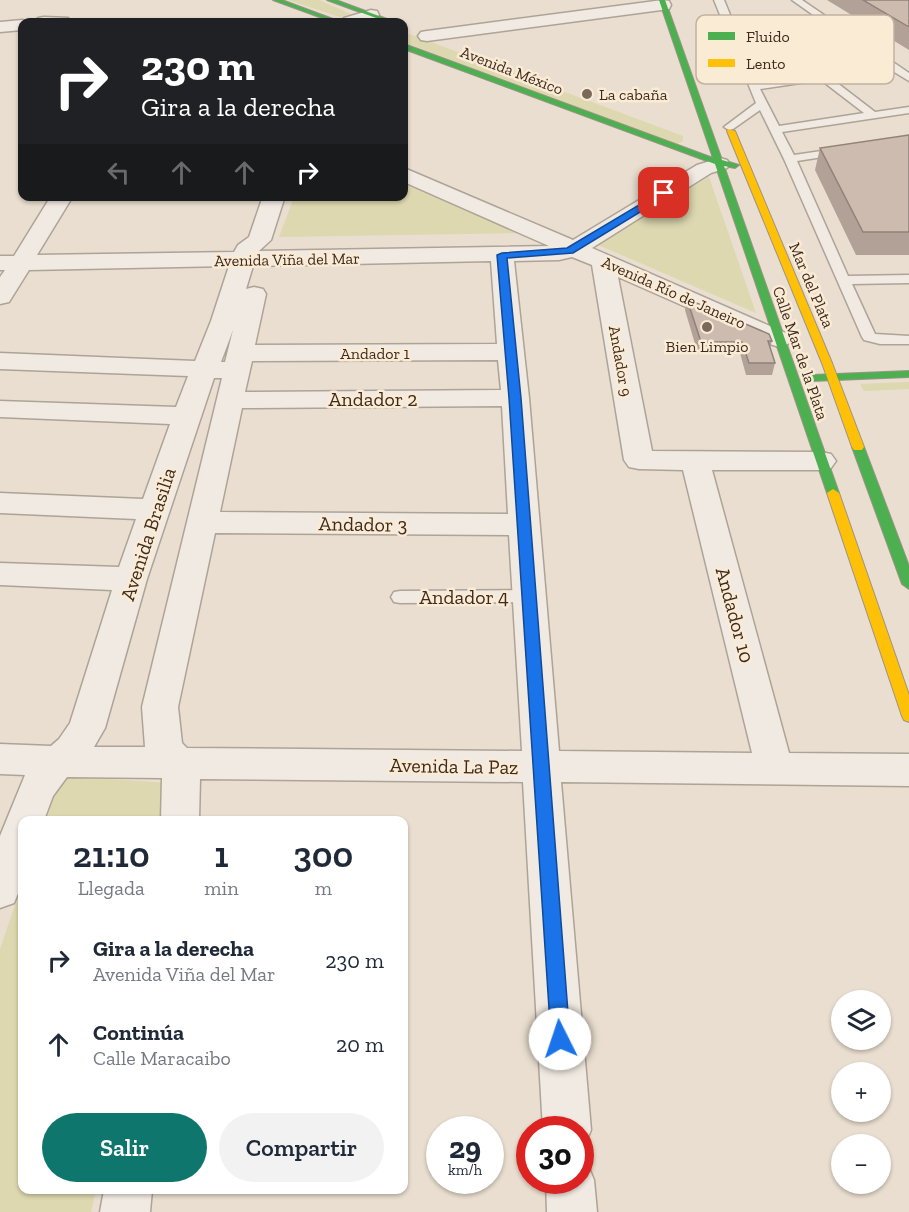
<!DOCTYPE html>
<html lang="es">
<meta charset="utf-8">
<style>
:root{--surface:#fff;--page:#f2f2f3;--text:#1f2937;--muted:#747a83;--accent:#0f766e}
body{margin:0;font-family:"Zilla Slab",serif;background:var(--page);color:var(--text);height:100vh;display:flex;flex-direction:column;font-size:22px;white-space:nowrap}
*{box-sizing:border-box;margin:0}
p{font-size:20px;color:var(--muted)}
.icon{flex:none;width:33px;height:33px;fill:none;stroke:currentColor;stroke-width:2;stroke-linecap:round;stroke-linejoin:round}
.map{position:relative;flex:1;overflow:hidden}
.side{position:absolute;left:18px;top:816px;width:390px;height:378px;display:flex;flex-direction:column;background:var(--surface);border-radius:12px;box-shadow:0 2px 4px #0004}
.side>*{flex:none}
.banner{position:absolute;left:18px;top:18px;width:390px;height:183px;border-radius:12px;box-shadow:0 2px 4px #0004;background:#202124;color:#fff;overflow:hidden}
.fabs{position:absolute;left:831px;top:990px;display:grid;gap:12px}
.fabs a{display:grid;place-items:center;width:60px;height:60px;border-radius:50%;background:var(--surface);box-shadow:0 2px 4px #0004;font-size:30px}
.speed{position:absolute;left:426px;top:1116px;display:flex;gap:12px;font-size:30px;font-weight:700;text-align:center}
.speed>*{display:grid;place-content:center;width:78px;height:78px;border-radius:50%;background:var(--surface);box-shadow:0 2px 4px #0004;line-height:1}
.speed small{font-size:15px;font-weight:400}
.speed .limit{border:9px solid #d22;background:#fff;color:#111}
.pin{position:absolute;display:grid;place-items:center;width:51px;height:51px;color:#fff;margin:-26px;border-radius:12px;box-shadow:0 3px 9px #0006}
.me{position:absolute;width:66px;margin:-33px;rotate:356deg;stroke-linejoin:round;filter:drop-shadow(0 0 4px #0008)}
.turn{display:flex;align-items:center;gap:21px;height:126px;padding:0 24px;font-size:27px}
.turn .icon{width:78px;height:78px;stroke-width:2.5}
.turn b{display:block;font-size:42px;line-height:51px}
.lanes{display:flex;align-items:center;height:57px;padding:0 24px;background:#0003;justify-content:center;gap:30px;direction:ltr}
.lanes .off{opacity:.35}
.eta{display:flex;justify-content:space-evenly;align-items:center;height:102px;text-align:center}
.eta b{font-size:36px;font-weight:600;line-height:42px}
.action{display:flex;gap:12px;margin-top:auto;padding:12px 24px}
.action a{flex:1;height:69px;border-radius:36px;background:var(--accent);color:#fff;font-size:24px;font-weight:600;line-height:69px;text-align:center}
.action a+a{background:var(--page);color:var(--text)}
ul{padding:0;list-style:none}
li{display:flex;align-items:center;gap:18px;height:84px;padding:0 24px}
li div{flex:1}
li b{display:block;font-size:22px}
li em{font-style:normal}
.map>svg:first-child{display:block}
.green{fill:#ddd8b0}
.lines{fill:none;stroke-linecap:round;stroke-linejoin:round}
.lane-casing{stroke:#aea397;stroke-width:3}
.street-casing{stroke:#aea397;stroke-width:3}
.fast-casing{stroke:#9e9388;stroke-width:2}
.slow-casing{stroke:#9e9388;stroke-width:2}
.lane{fill:#f0eae2;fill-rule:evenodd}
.street{fill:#f0eae2;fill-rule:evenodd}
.fast{fill:#4caf50;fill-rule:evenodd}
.slow{fill:#ffc107;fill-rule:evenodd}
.wall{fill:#b1a196}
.building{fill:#cebbaf;stroke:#90837a;stroke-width:1.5}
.route{fill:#1a73e8;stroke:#114b97;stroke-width:1.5}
.poi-dot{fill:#7a695b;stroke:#faebd5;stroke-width:2}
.labels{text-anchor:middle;stroke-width:5;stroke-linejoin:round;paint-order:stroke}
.far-street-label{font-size:16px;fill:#3f2a1d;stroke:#faebd5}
.far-poi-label{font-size:16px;fill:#3f2a1d;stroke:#faebd5;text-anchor:start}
.street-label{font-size:20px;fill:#3f2a1d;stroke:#faebd5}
.key{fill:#faebd5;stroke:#c2b19e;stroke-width:1.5}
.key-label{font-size:16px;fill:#3f2a1d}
</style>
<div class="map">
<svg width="909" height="1212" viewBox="0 0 909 1212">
<rect width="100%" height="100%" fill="#e9decf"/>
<path class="green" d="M288,0H319L351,14L340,17Z
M404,32L683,136V141L677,144L664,142L404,42Z
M709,177L756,313L596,244Z
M404,178L522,233L279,237L294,197L404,196Z
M909,382V389L864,391L860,384Z
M60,776L171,783L164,820H45Z
M22,884V1190H96L91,1212H0V949Z"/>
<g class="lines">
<g class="lane-casing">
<path id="lane" d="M714,0H724L758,83L884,65L792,0H802L909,73V81L891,70L832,79L875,112L909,107V113L782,132L794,155L842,148L848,151L842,154L797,161L848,276L909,275V283L852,284L875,334L909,336V344H880L864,340L862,337L784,159L760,110L733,129L729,130L724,127L756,103ZM821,80L864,113L779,126L760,89Z
M529,590L535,591L538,596L535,601L529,602L400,603L394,602L391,597L394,592L400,591Z"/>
</g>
<g class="street-casing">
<path id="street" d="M663,0L669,1L671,5L669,9L427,41L421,40L418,36L421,32L427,31Z
M371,10L377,11L379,15C371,25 353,23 341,22L344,18Z
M44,17L68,18L71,22H35L38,18Z
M22,20L29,22H22V30L0,32V22Z
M720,158L727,160L730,164L727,168L711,173L592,248L788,334L792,339L788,344L779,347L770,344L618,277L652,451L821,452L831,454L836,461L831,468L821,470H712L789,753L909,754V786L561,782L591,1130L584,1147L580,1148V1130H543L523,782L200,779L199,820H161L162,778L67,777L53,796L44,820H22V884L14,903L0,908V836L25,775L0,774V744L51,746L59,739L70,723L112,590L0,585V563L119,567L136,519L0,513V493L143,499L170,424L0,417V401L176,407L188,376L0,369V353L195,361L211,321L229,266L29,270L9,302L0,304V277L5,270H0V256H14L51,196H73L37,255L234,252L238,245L249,237L263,196H285L271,240L259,251L549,246L404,182V168L573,240L697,165ZM572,257L592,265L624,460L629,467L639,469L683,470L752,753L559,751L529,398L514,261L559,260ZM491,261L497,344L255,345L266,294L263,289L254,287L246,289L253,266ZM233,330L225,362H221ZM498,360L501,390L245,392L252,361ZM214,378H222L142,707L145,747H94L105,728L147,579ZM502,406L508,514L220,512L242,408ZM215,533L509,535L522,751L187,748L182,743L178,707Z
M580,1160L587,1163L594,1180L597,1212H547L546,1180H580Z
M104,1190H152L150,1212H100Z"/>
</g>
<g class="fast-casing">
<path id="fast" d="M273,0H282L341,22H333Z
M327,0H336L395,22H387Z
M659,0H665L722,160L739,165L735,168L724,166L839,493L837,496L833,497L827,493L715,164L404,49V45H407L713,158Z
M909,371V377L812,381L807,378L812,375Z
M858,443L864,447L909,566V589L902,584L852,447Z"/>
</g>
<g class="slow-casing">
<path id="slow" d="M728,129L735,131L832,363L864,447L862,450H854L852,447L822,363L727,131Z
M833,489L839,493L909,695V722L904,720L902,716L827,493Z"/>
</g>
<use href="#lane" class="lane"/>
<use href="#street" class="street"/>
<use href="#fast" class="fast"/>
<use href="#slow" class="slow"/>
</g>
<path class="wall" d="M827,0H909V50Z
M909,135V255H856L815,170L820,148Z
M687,299L772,341L770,348L775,363L772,375H746L740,353L698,354L685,310Z"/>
<path class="building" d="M863,0H909V27Z
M909,135V232H863L820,148Z
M687,299L769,334L772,341H768L775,363H749L742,342H701Z"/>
<path class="route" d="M664,190L669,193L668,195L573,253L507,258L521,398L570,1039L567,1045L560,1048L554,1045L551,1039L509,398L497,255L502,253L567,248Z"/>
<g class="poi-dot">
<circle cx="587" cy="94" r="6"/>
<circle cx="707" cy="327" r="6"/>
</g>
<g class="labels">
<g class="far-street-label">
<text transform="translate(512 70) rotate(21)" y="6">Avenida México</text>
<text transform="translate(287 259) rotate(-1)" y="6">Avenida Viña del Mar</text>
<text transform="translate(812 285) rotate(67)" y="6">Mar del Plata</text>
<text transform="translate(674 292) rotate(24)" y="6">Avenida Río de Janeiro</text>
<text x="375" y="359">Andador 1</text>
<text transform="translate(801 353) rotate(71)" y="6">Calle Mar de la Plata</text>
<text transform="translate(621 361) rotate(80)" y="6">Andador 9</text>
</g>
<g class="far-poi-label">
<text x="599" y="100">La cabaña</text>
<text x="707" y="352" text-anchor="middle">Bien Limpio</text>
</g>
<g class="street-label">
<text x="373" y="406">Andador 2</text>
<text transform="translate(363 524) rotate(1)" y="7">Andador 3</text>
<text transform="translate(148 534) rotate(-72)" y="7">Avenida Brasilia</text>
<text x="464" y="604">Andador 4</text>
<text transform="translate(735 615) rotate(75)" y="7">Andador 10</text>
<text transform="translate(454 766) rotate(1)" y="7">Avenida La Paz</text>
</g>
</g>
<rect x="696" y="15" width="198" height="69" rx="9" class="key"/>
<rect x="708" y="32" width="27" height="8" fill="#4caf50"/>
<rect x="708" y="59" width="27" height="8" fill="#ffc107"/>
<g class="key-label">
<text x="746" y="42">Fluido</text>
<text x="746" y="69">Lento</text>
</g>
</svg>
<div class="fabs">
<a><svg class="icon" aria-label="layers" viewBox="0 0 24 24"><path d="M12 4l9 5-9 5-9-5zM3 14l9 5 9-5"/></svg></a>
<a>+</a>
<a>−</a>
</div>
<div class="speed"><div>29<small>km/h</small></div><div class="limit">30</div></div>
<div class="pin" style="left:664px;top:193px;background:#d93025"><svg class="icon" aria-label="arrive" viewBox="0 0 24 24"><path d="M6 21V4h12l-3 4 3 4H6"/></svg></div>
<svg class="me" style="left:560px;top:1039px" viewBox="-20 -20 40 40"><circle r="19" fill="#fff"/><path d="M0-13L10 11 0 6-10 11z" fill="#1a73e8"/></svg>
<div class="banner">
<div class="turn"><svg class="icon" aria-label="right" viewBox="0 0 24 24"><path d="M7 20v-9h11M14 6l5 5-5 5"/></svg><div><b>230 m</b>Gira a la derecha</div></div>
<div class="lanes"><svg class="icon off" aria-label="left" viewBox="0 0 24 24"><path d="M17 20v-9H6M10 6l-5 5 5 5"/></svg><svg class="icon off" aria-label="ahead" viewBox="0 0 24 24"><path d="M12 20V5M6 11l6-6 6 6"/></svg><svg class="icon off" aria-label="ahead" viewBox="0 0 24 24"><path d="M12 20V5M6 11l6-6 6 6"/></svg><svg class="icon" aria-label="right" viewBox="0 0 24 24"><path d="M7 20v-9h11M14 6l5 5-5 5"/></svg></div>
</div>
<section class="side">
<div class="eta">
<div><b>21:10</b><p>Llegada</p></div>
<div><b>1</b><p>min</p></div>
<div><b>300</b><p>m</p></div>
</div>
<ul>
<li><svg class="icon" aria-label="right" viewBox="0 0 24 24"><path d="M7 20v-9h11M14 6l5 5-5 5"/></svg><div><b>Gira a la derecha</b><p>Avenida Viña del Mar</p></div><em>230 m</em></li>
<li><svg class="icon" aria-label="ahead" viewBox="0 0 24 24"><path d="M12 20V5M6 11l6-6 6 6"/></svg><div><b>Continúa</b><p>Calle Maracaibo</p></div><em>20 m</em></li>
</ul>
<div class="action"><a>Salir</a><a>Compartir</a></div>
</section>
</div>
